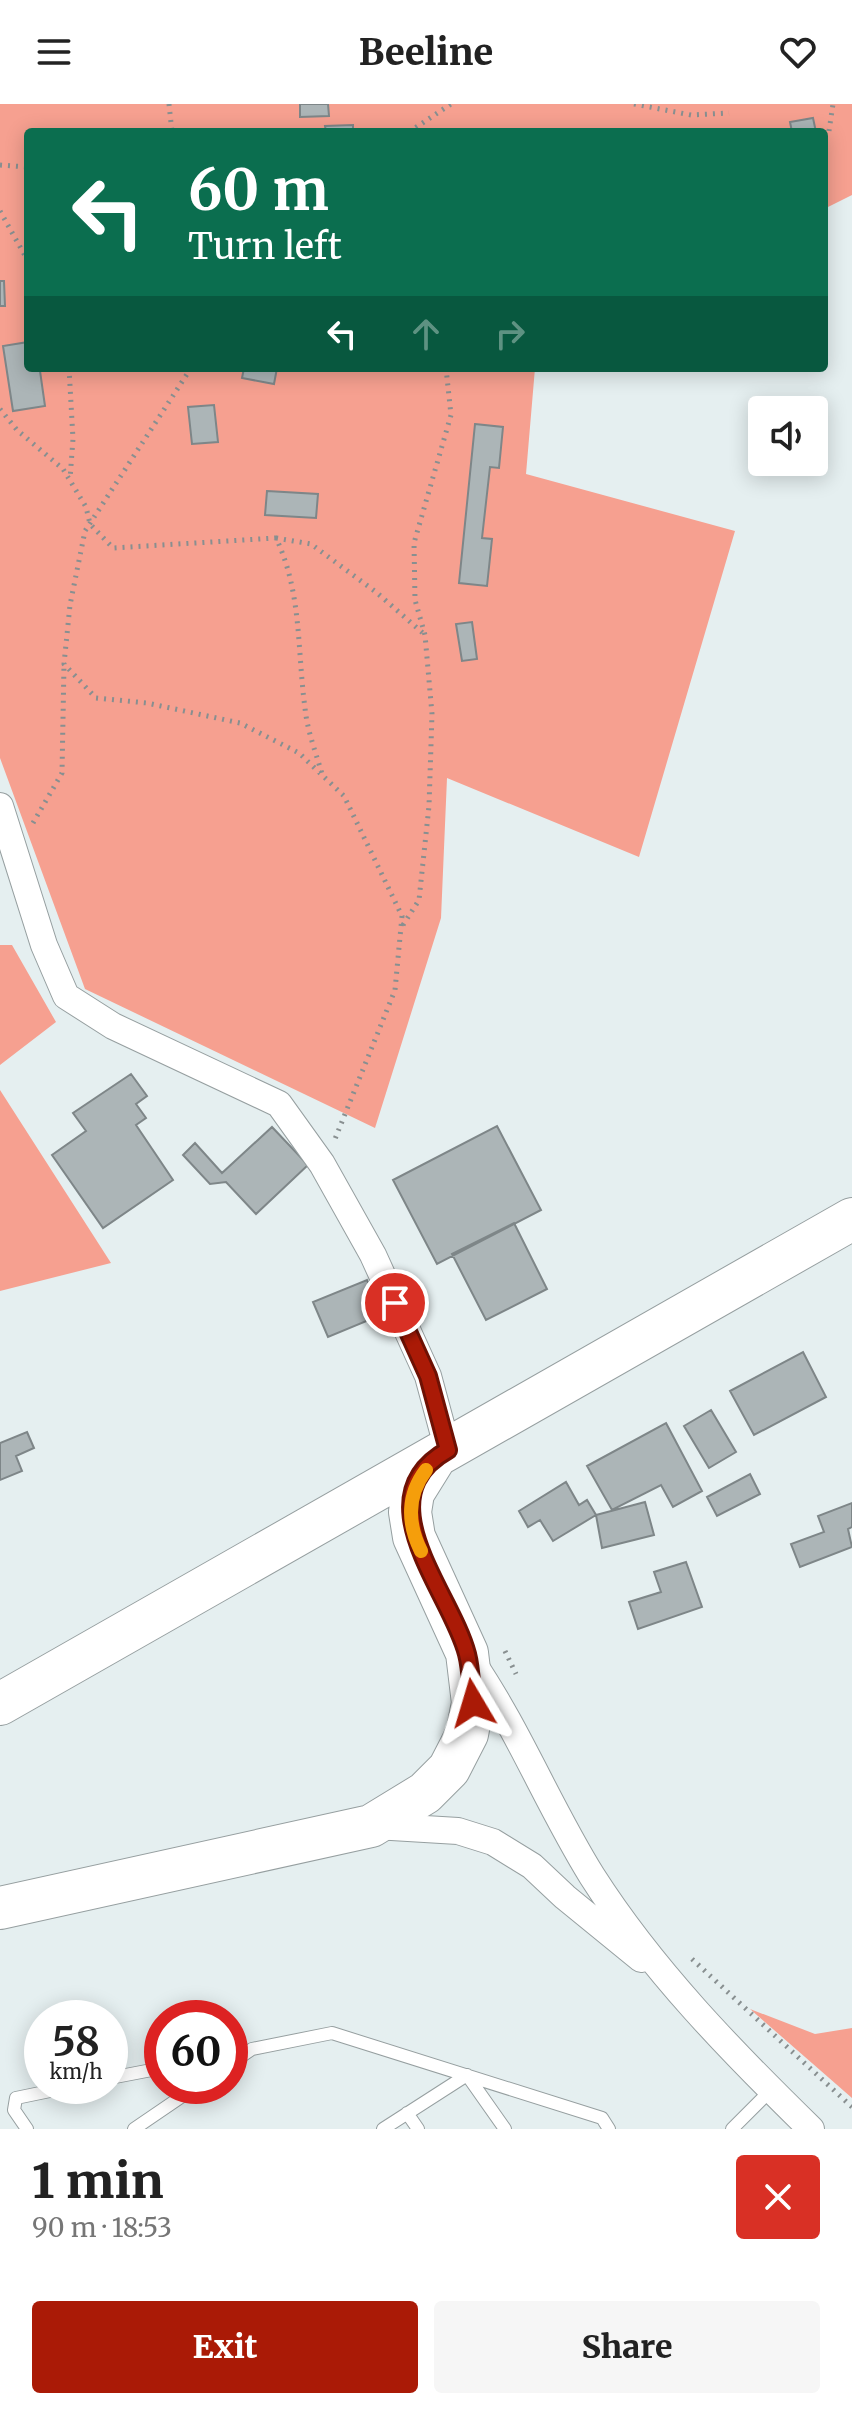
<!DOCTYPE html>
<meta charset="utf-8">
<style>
:root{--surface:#fff;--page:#f6f6f6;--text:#222;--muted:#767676;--accent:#aa1a06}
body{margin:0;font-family:Merriweather,serif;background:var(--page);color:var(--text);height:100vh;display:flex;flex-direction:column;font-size:30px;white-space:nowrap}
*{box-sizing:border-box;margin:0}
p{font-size:26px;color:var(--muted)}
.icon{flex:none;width:44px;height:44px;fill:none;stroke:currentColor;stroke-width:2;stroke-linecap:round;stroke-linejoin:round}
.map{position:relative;height:2025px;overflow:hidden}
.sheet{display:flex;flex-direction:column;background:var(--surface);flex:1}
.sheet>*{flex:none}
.guide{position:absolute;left:24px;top:24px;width:804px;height:244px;border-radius:8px;box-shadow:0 4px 20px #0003;background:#0b6e4f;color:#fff;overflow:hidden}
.tools{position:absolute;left:748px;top:292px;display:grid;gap:16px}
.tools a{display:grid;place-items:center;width:80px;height:80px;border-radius:8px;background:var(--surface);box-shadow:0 4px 20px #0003;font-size:40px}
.speed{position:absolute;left:24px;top:1896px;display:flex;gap:16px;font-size:40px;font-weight:700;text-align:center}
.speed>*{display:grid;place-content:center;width:104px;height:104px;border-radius:50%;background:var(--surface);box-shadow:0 4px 20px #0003;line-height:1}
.speed small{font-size:20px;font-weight:400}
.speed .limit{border:12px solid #d22;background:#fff;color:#111}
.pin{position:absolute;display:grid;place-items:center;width:68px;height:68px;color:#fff;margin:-34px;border:4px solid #fff;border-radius:50%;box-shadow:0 2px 8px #0007}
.me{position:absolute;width:88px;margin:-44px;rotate:353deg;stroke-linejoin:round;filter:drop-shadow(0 0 6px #0008)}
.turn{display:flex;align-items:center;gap:28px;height:168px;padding:0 32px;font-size:36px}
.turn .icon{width:104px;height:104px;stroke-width:2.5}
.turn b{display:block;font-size:56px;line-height:68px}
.lanes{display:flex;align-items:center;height:76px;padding:0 32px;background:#0003;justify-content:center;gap:40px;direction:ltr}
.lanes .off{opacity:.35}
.round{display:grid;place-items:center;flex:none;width:84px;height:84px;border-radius:8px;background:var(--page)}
.summary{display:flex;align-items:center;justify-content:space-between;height:136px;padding:0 32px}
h1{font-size:48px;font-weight:800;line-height:60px}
.button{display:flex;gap:16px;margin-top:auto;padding:16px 32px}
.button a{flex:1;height:92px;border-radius:8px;background:var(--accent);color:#fff;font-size:32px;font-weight:800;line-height:92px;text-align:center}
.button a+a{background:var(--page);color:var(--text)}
header{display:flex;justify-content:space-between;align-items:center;height:104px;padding:0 32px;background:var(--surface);font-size:36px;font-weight:800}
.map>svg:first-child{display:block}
.green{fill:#f6a090}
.building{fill:#acb5b7;stroke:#7e8688;stroke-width:2}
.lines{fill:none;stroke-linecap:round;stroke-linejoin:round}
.lane-casing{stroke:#969fa0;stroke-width:14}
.street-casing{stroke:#969fa0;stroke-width:28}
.primary-casing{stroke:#969fa0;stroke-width:44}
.path{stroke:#888f90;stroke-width:5;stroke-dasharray:2 6;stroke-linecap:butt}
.lane{stroke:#fff;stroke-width:12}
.street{stroke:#fff;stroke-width:26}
.primary{stroke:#fff;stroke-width:42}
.route-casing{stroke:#6e1104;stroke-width:20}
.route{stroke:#aa1a06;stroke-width:14}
.slow{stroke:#f59e0b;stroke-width:14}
</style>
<header><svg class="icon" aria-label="menu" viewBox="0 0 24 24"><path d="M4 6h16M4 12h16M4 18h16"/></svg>Beeline<svg class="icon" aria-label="heart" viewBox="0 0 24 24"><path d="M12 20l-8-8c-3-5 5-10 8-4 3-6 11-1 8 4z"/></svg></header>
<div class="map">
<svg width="852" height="2025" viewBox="0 0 852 2025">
<rect width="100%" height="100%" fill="#e5eff0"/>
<path class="green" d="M0,0H852V91L824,105V28H28V264H535L526,370L735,427L639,753L447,674L441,814L375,1024L85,885L0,654Z
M0,841H12L56,918L0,961Z
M0,986L111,1159L0,1187Z
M750,1905L815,1930L852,1924V1994Z"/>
<path class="building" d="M300,0H328L329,12L300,13Z
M813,14L816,28H792L790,18Z
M353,21V28H326L325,22Z
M0,177H4L5,202H0Z
M28,238V264H54L40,267L45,302L13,307L3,242Z
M244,264H277L274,280L242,274Z
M214,301L218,338L192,340L188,303Z
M475,320L503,323L499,364L490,363L482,434L492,435L487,482L459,479Z
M267,387L318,390L316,414L265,411Z
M472,518L477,555L462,557L456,520Z
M131,970L147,992L136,1000L146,1014L136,1021L173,1076L103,1124L52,1051L86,1027L73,1009Z
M497,1022L541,1106L437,1160L393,1076Z
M272,1023L308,1061L256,1110L226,1078L210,1080L183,1051L195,1039L222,1069Z
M514,1119L547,1185L486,1216L452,1150Z
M367,1176L381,1211L328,1233L313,1198Z
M803,1248L826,1293L754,1331L730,1287Z
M711,1306L736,1348L709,1364L684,1322Z
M666,1319L702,1387L673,1403L661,1381L612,1406L587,1362Z
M27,1328L34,1344L16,1352L22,1367L0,1376V1339Z
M750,1370L760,1390L717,1412L707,1393Z
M566,1378L579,1401L587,1396L596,1411L553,1437L540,1416L528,1423L519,1407Z
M645,1398L654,1431L602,1444L596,1411Z
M852,1399V1423L848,1425L852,1443L800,1463L791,1440L824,1428L818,1412Z
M686,1458L702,1503L638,1525L629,1498L661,1488L654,1468Z"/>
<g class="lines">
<g class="lane-casing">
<path id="lane" d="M230,1960L252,1945L332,1929L602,2014L609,2025
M467,1971L505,2025
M110,1974L162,1964
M407,2009L418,2025
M27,2025L14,2006L16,1994L74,1982
M134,2025L197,1982
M383,2025L467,1971
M732,2025L771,1986"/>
</g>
<g class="street-casing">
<path id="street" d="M0,702L44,841L66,892L113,922L279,1000L322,1060L373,1151L428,1272L448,1346
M473,1559C519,1627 549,1703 592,1772C652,1866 731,1947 811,2025
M375,1722L458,1727L493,1738L532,1762L565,1793L641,1855"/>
</g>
<g class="primary-casing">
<path id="primary" d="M0,1600L852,1115
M0,1804L371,1722L425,1689L449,1665L467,1630L473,1599L467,1549L414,1433L410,1408L413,1389L436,1352"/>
</g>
<path class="path" d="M169,0L172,28
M634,0L691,11L729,9
M829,27L833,0
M409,28L451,0
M0,61L28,63
M0,107L28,157
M69,264L73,335L70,375
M191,264L85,427L70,501L64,560L96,594L147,599L240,619L299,649L344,692L402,812L395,886L335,1035
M0,305L17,326L63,365L86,403L90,420L113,444L276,434C302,489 297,545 305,604C307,626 316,649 322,670
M276,434L311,440L376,488L424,530
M33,719L62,669L64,561
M403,821L419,796L429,702L432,610L425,531L415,496L414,439L451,311L446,264
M505,1547L516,1570
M692,1855L852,2003"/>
<use href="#lane" class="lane"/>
<use href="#street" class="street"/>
<use href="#primary" class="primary"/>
</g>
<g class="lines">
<g class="route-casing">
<path id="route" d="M395,1199L428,1272L448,1346C362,1394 451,1488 467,1550C471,1565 471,1583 473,1599"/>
</g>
<use href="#route" class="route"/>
<path class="slow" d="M421,1447C407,1419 407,1391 426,1366"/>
</g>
</svg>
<div class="tools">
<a><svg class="icon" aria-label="sound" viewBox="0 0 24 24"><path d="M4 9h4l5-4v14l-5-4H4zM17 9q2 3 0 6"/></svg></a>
</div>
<div class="speed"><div>58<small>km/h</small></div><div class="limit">60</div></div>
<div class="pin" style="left:395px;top:1199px;background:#d93025"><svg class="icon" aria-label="arrive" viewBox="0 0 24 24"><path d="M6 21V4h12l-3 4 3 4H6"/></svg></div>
<svg class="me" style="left:473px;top:1599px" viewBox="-20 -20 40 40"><path d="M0-17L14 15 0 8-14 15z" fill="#aa1a06" stroke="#fff" stroke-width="4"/></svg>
<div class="guide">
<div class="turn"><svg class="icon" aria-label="left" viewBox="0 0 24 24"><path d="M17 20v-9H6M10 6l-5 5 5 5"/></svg><div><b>60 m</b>Turn left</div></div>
<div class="lanes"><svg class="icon" aria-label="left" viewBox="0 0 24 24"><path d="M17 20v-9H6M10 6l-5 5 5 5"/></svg><svg class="icon off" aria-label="ahead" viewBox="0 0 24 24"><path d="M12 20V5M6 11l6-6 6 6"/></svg><svg class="icon off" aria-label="right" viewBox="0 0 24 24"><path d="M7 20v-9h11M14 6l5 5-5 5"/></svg></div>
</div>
</div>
<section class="sheet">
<div class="summary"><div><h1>1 min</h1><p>90 m · 18:53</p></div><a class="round" style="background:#d93025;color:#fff"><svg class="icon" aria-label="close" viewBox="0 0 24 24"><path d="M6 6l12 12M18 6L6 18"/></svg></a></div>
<div class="button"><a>Exit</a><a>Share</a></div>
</section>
